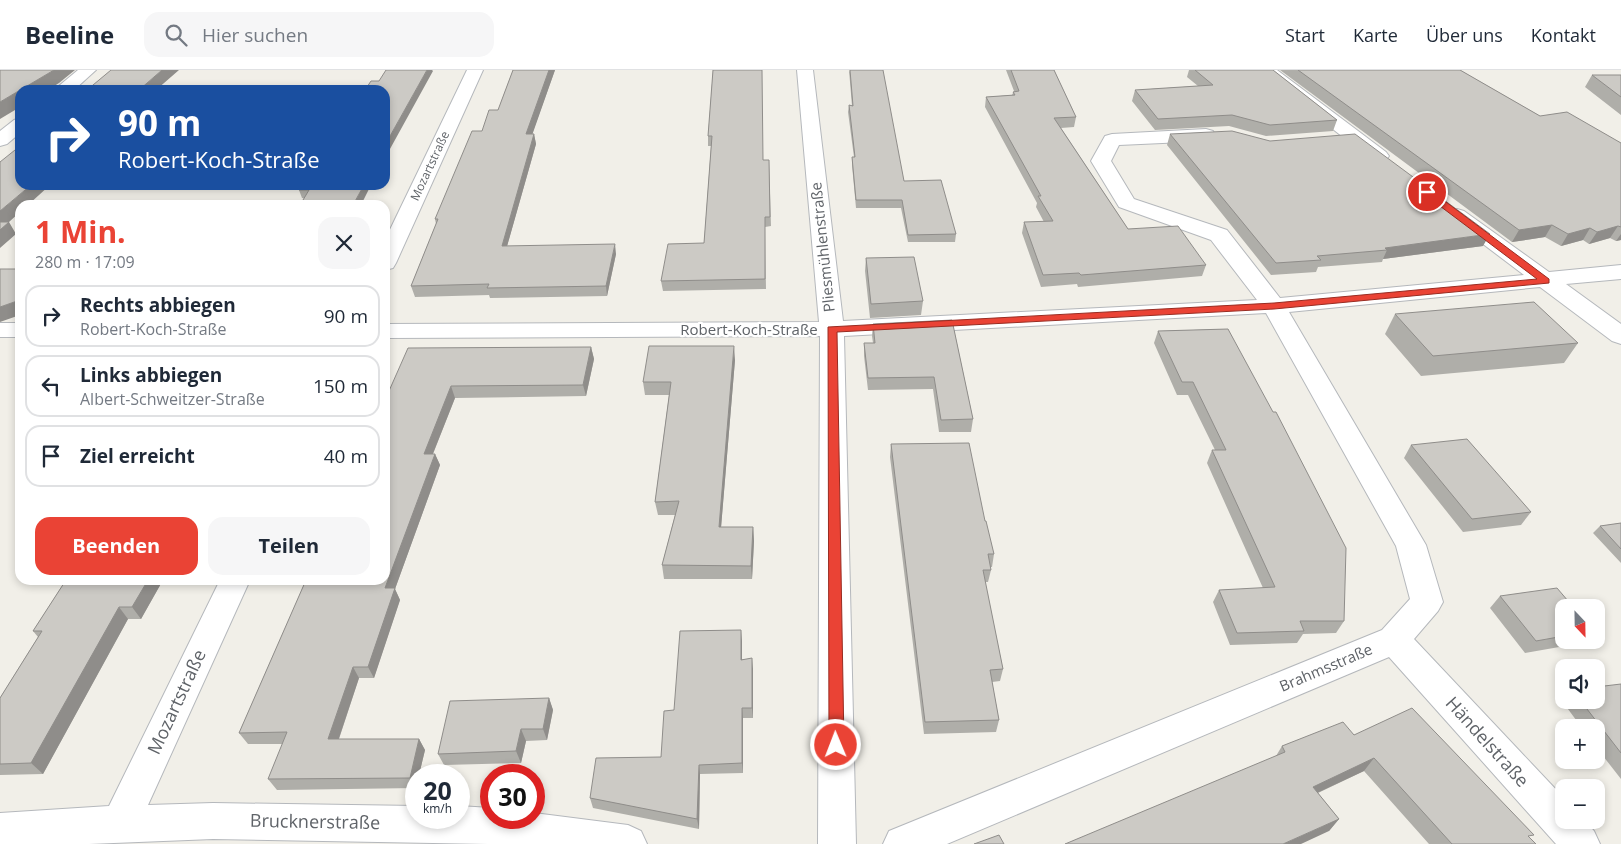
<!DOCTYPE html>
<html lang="de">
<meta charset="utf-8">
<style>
:root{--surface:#fff;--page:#f6f6f7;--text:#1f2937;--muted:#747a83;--line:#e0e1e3;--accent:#ea4335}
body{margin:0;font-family:"Open Sans",sans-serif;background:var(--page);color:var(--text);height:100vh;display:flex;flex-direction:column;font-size:19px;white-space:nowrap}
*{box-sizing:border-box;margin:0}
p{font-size:16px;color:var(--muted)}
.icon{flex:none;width:28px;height:28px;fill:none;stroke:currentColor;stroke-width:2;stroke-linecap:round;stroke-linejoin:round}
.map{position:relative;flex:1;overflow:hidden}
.drawer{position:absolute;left:15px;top:130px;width:375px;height:385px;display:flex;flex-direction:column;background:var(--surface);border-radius:15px;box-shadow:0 2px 8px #0003}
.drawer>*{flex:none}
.banner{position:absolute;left:15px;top:15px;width:375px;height:105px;border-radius:15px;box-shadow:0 2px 8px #0003;background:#1a4fa0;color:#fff;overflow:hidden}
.needle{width:32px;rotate:158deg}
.buttons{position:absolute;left:1555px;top:529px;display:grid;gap:10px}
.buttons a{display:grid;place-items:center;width:50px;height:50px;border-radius:10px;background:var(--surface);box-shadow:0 2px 8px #0003;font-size:25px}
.speed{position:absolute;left:405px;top:694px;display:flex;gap:10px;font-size:25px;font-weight:700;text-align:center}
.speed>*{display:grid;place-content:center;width:65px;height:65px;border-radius:50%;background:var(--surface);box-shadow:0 2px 8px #0003;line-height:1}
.speed small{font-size:12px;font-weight:400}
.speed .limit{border:8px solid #d22;background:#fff;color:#111}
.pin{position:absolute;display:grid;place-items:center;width:42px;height:42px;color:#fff;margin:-21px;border:2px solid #fff;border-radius:50%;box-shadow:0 1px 5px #0007}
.me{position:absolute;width:55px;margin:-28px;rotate:359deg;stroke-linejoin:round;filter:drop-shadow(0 0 4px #0008)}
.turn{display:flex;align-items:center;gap:18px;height:105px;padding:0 20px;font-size:22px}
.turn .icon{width:65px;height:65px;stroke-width:2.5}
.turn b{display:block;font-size:35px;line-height:42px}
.round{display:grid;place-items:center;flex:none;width:52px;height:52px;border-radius:15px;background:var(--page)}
.headline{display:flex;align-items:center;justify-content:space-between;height:85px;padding:0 20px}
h1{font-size:30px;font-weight:700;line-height:38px;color:var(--accent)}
.button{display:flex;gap:10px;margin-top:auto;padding:10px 20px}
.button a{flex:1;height:58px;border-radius:15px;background:var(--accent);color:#fff;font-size:20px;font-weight:700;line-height:58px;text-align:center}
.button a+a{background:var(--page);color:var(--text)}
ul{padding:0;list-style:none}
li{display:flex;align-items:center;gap:15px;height:62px;margin:0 10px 8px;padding:0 10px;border:2px solid var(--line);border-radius:15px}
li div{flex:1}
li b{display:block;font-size:19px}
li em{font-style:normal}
header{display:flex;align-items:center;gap:30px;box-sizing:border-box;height:70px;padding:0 25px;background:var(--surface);border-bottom:1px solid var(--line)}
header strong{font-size:24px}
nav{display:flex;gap:28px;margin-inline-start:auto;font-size:18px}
.search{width:350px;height:45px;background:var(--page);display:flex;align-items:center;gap:12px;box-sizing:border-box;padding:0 18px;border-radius:15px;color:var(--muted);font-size:19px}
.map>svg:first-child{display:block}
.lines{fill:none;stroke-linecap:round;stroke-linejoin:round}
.street-casing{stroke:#b5b8bc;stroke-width:2}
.street{fill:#fff;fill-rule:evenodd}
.wall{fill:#afaea9}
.shaded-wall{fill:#8f8d8a}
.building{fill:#cccac5;stroke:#8f8d8a}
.route{fill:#ea4335;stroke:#982c22}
.labels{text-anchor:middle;stroke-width:4.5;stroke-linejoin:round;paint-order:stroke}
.far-street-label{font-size:12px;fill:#5f6368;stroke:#fff}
.street-label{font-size:15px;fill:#5f6368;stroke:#fff}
.near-street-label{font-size:18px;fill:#5f6368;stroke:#fff}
</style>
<header>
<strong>Beeline</strong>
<div class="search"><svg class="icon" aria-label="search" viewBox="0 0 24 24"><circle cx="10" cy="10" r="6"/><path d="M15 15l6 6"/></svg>Hier suchen</div>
<nav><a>Start</a><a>Karte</a><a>Über uns</a><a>Kontakt</a></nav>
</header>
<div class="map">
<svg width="1621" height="774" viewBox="0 0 1621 774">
<rect width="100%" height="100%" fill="#f1efe8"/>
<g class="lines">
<g class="street-casing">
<path id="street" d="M78,0H96L74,20H54Z
M467,0H483L396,193L393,198L385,200V170Z
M797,0H813L843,251L1257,230L1211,170L1119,137L1091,91L1105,66L1112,64L1206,59L1213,61L1215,65L1213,69L1206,71L1119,75L1111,91L1134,129L1227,160L1280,228L1524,205L1450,149L1447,145L1450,141L1457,139L1464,141L1549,202L1621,195V209L1566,214L1621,254V274L1612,271L1540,217L1289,242L1426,475L1443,532L1438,541L1414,569L1564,728V750H1584L1594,761L1600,774H1556L1389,587L947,774H883L889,761L1382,560L1410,529L1396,476L1266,243L844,266L856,774H818L820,266L385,268V254L819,252Z
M1258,0H1277L1386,82L1389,86L1386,90L1379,92L1372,90Z
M20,48V63L7,74L0,76V61L14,50Z
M0,253H20V267H0Z
M220,510H250L148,735L213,733L416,736V748H459V736L491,738V748H534V743L628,755L641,761L647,774H488L213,769L89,774H0V743L109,736Z"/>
</g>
<use href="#street" class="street"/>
</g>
<path class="wall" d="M513,0H555L532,64H534L536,74L507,176L616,184L607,226L490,228L489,225L415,227L411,216L436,154L435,149L482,61L498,40Z
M713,0L763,90H769L771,156L765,157L766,219L663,221L661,211L704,173L711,76H708V66Z
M849,0L904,111L956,164L955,172H908L901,138H856L852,95V87H854L848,42L849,35L852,36Z
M1006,0H1054L1076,47L1074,57L1061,58L1128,159L1206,195L1202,206L1078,217L1077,214L1041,217L1022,163L1024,152H1044L1036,137L1037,133L985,37L986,27L1012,25L1014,21Z
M1189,0H1273L1337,50L1333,61L1266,66L1229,56L1155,60L1132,31L1135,20L1198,16L1187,7Z
M1280,0H1460L1540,46L1621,73V170L1616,171L1610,168L1589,174L1583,170L1561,176L1545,167L1512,172Z
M1592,5H1621V45L1585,17Z
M1170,64L1483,176L1383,189L1382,192L1318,197L1316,202L1271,205L1167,75Z
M302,115L361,135L302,128L299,120Z
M866,188L923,231L921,245L870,248L865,201Z
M1395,244L1578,273L1564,293L1421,306L1385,264Z
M952,250L973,349L971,362H939L933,319L868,320L864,286V273H873L872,266L873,254Z
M1228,259L1344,551L1336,563L1303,564L1297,573L1230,575L1213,532L1219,520L1263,518L1207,393L1212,380H1215L1188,325H1177L1154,273L1158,261Z
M591,277L594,289L586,326L455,328L433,384H435L440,395L395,519L400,530L374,608H359L339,669H419L425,680L419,705H416V718L277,720L268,709L283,674H248L239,663L385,330Z
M735,290L721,457H753L754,471L752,509H664L662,495L675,445H658L655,432L669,325H645L643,312Z
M891,374L985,451L994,484L992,497H990L991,500L988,512H985L1003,599L1000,611L992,612L999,650L996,662L924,664L890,387Z
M1411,375L1531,442L1521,455L1463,462L1404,388Z
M1621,453V493L1593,463L1600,456Z
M66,510H163L141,549H128L43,704L0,705V628L38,567L33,561Z
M1500,526L1564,538V570H1585L1582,573L1525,583L1490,538Z
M742,571V589L753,599V648H743V703L700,704L699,759L593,738L590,728L661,687L674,640Z
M1621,614V709L1596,677V658H1582L1562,631L1564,629V630H1596Z
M549,628L553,640L547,670L526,671L521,693L444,695L438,684Z
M1354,665L1530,768L1536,774H1429L1364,701L1318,723L1339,749L1329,761L1276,686L1282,676Z"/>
<path class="shaded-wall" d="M54,0H75L59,13L48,20H20Z
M162,0H179L156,20H139Z
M427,0H432L433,1L385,88V75Z
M549,0H555L529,74L526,64Z
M20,20V37L0,49V32Z
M534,64L536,74L504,187L502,176Z
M31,115H50L28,135H20V142L9,152L16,164L0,178V141Z
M364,115H371L361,135H353Z
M1552,155L1545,167L1512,172L1519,160Z
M1618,156L1610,168L1589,174L1597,162Z
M1590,158L1583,170L1561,176L1568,164Z
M1490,164L1483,176L1383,189L1387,180L1385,178Z
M1621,164V170L1616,171Z
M615,174L616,184L607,226L606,216Z
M20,230V245L0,252V237Z
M734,276L735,290L720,470L719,457Z
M591,277L594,289L586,326L583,315Z
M451,316L455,328L428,396L424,384Z
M435,384L440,395L395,519L400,530L374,608L368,597L385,518Z
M753,457L754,471L752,509L751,496Z
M148,510H163L141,549L132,537Z
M119,537L128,549L43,704L31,693Z
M741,560L742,571V600L741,590Z
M752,588L753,599V648L752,638Z
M353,597L359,608L335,680L328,669Z
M549,628L553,640L547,670L543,659Z
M742,638L743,648V703L742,693Z
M521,659L526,671L521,693L516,681Z
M419,669L425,680L419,705H416V718L410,708Z
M1374,688L1364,701L1304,729L1313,717Z
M699,695L700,704L699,759L697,749Z
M1339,749L1329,761L1301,774H1283Z"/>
<path class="building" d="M0,0H54L0,32Z
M111,0H162L139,20H87Z
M386,0H427L385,75V20H365L371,11H379Z
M513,0H549L526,64H534L502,176L615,174L606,216L487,218L489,214L411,216L438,149H435L472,61H482L489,40H498Z
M713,0H762L763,90H769L770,147H765V209L661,211L668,174L704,173L712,66H708Z
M850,0H883L904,111L941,110L956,164L908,165L902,130H856L852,87H855L849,35L853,36Z
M1011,0H1054L1076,47L1054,48L1128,159L1178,156L1206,195L1081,205L1079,203L1043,205L1024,152L1053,151L1038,126H1041L986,27L1015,25L1013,22L1019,21Z
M1195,0H1273L1337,50L1270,55L1232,45L1158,49L1135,20L1213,15Z
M1298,0H1460L1540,46L1567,42L1621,73V157L1618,156L1597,162L1590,158L1568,164L1552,155L1519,160Z
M1592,5H1621V27Z
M1232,61L1270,71L1355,64L1490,164L1385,178L1387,180L1317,186L1321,190L1276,193L1170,64Z
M20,76V115H31L0,141V92Z
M302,115H364L353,135H300L309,120H299Z
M0,152H9L0,160Z
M914,187L923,231L871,234L866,188Z
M0,199H20V230L0,237Z
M1534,232L1578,273L1433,286L1395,244Z
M952,250L973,349L941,350L934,307L868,308L864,273H875L873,254Z
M1228,259L1273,342H1276L1346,478L1344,551H1300L1304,561L1237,563L1219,520L1275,517L1212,380H1226L1193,312H1182L1158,261Z
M649,276H734L719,457H753L751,496L662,495L679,431L655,432L671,312H643Z
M591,277L583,315L451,316L424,384H435L385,518H395L368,597H353L328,669H419L410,708L268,709L287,662L239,663L306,510H385V330L408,278Z
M1467,369L1531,442L1472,449L1411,375Z
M969,373L985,451H986L994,484H988L991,500H983L1003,599L990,600L999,650L925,652L891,374Z
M1621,453V479L1600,456Z
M66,510H148L132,537H119L31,693L0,694V628L42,561H33Z
M1557,518L1574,538H1564V566L1536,571L1500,526Z
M741,560V590L752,588V638H742V693L699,695L697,749L590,728L596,688L661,687L664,641L674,640L680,561Z
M1621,614V683L1580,630H1596V617Z
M549,628L543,659H521L516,681L438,684L450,631Z
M1412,638L1534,765L1528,766L1536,774H1452L1374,688L1313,717L1339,749L1283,774H1065L1285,682L1282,676L1343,652L1354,665Z
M999,765L1004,774H974Z"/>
<path class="route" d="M1424,120H1430L1549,209V213L1274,239L837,262L844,675L842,680L836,682L831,680L829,675L828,257L1274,233L1537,209L1424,124Z"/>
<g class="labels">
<g class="far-street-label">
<text transform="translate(430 96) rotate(-65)" y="4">Mozartstraße</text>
</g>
<g class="street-label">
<text transform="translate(823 177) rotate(-96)" y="5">Pliesmühlenstraße</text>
<text x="749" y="265">Robert-Koch-Straße</text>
<text transform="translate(1326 598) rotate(-23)" y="5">Brahmsstraße</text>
</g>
<g class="near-street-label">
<text transform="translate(177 632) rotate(-65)" y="6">Mozartstraße</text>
<text transform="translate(1487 672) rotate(48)" y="6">Händelstraße</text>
<text transform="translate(315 752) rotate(1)" y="6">Brucknerstraße</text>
</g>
</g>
</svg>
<div class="buttons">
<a><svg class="needle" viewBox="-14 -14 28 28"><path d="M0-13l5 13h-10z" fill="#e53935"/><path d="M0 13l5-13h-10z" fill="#747a83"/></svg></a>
<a><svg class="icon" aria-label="sound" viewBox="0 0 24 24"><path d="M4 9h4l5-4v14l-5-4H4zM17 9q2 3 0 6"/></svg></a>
<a>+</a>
<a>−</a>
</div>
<div class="speed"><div>20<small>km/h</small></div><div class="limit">30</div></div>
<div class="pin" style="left:1427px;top:122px;background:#d93025"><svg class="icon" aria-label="arrive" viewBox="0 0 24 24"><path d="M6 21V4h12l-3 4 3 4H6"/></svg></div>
<svg class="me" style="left:836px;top:675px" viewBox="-20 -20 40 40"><circle r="17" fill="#ea4335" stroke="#fff" stroke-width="3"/><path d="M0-11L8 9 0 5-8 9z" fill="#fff"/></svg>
<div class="banner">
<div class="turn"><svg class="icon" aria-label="right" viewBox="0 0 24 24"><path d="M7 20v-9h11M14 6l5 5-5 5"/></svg><div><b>90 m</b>Robert-Koch-Straße</div></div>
</div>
<section class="drawer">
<div class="headline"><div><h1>1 Min.</h1><p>280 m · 17:09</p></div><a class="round"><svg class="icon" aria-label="close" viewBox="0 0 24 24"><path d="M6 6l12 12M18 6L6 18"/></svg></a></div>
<ul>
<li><svg class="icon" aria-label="right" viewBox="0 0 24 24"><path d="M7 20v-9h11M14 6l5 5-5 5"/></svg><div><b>Rechts abbiegen</b><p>Robert-Koch-Straße</p></div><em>90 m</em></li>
<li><svg class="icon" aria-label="left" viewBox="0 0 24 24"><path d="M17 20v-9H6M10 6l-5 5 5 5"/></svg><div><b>Links abbiegen</b><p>Albert-Schweitzer-Straße</p></div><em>150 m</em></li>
<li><svg class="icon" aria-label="arrive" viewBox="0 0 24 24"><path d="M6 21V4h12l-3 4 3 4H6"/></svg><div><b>Ziel erreicht</b></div><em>40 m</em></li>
</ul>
<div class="button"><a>Beenden</a><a>Teilen</a></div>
</section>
</div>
